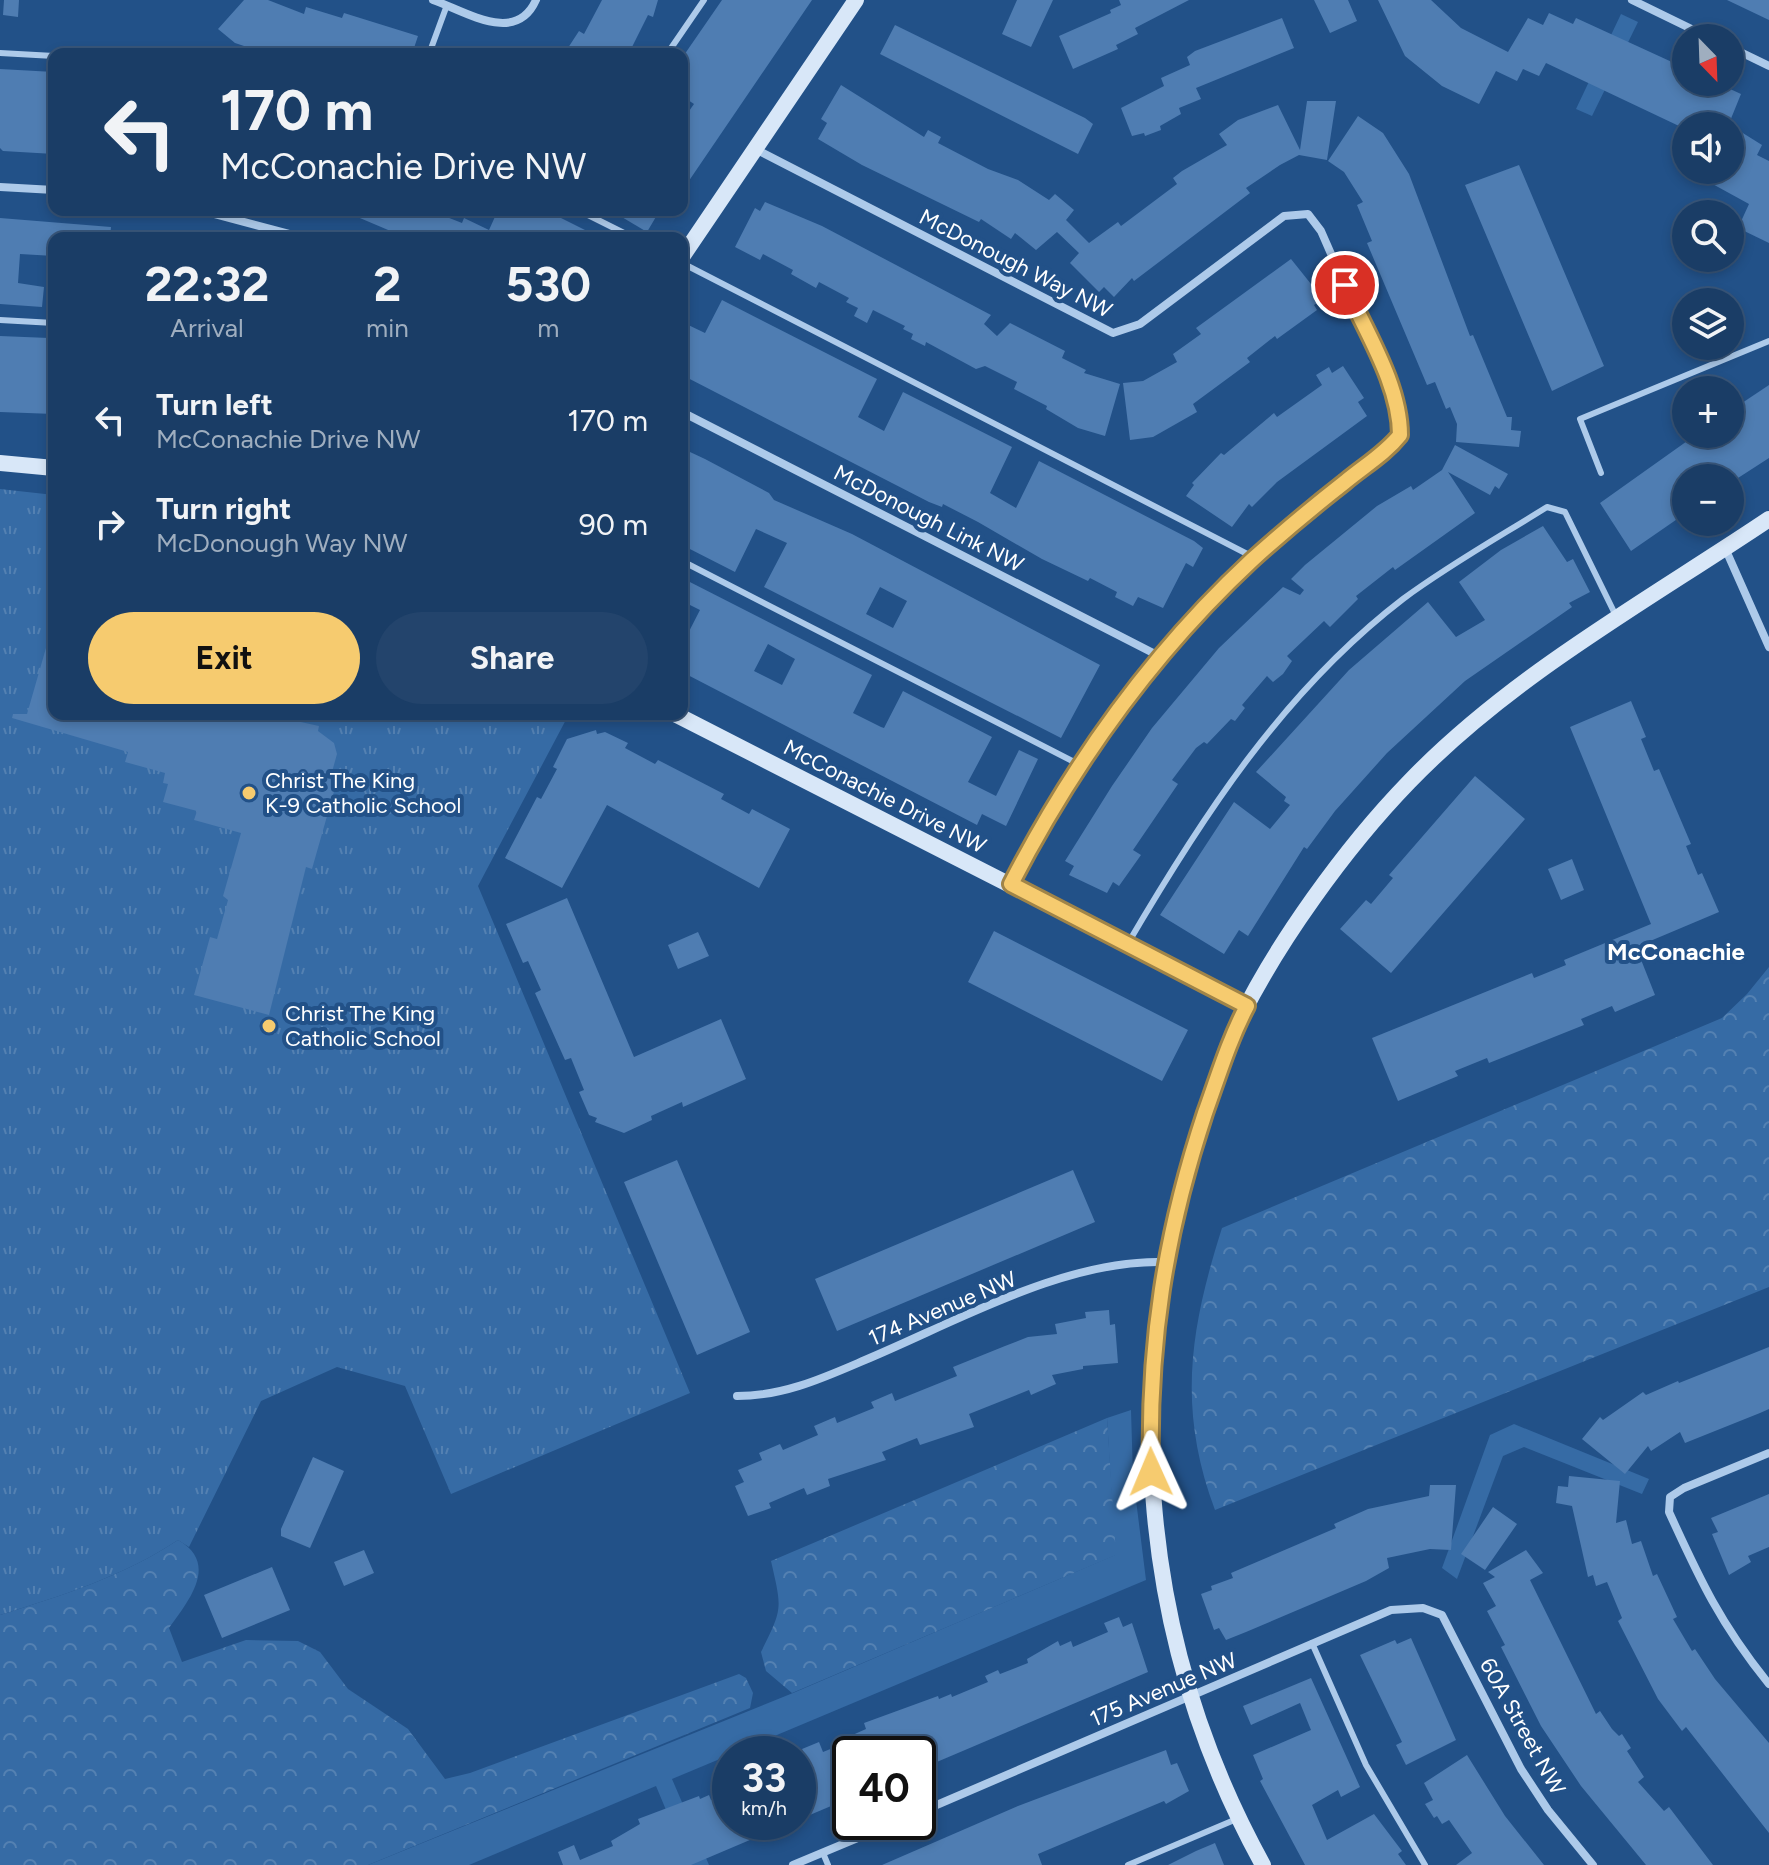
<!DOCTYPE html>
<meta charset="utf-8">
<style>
:root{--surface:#1a3d66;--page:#23446c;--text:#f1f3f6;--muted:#9faebf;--line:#38567a;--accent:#f6cb6f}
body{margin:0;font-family:Figtree,sans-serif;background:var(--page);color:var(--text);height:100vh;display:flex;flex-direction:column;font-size:30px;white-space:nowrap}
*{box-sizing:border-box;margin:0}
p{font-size:26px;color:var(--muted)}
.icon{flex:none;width:44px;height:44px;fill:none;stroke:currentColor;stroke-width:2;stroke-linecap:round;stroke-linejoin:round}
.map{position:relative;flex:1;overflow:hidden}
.sheet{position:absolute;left:48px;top:232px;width:640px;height:488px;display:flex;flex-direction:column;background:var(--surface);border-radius:16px;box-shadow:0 4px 12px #0003,0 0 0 2px var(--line)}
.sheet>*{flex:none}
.guide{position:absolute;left:48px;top:48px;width:640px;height:168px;border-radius:16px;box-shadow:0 4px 12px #0003,0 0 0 2px var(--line);background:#1a3d66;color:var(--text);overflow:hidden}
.needle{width:52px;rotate:157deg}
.controls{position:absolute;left:1672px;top:24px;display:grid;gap:16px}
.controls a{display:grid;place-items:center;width:72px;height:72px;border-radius:50%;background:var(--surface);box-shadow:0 4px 12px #0003,0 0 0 2px var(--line);font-size:40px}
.speed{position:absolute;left:712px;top:1736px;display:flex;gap:16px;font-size:40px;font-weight:700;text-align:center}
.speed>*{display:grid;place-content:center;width:104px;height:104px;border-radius:50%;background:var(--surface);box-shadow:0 4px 12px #0003,0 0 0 2px var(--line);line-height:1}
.speed small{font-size:20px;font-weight:400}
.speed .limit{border:4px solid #111;border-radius:12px;background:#fff;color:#111}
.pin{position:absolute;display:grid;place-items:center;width:68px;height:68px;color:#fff;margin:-34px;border:4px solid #fff;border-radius:50%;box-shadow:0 2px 8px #0007}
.me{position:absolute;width:88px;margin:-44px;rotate:359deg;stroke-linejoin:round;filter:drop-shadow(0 0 6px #0008)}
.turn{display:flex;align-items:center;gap:28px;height:168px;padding:0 40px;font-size:36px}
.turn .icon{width:104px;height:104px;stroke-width:2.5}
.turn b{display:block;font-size:56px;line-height:68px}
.eta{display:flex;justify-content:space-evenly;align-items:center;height:136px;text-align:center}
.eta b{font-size:48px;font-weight:700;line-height:56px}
.action{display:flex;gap:16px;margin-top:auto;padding:16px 40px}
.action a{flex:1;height:92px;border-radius:48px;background:var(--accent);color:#111;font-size:32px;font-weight:700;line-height:92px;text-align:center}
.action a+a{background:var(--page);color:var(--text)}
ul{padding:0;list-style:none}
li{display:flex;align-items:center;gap:24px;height:104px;padding:0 40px}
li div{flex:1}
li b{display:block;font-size:30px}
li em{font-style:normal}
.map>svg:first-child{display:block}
.green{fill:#366ba5}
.forest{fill:url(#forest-crowns)}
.park{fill:url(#park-tufts)}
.building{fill:#4f7db2;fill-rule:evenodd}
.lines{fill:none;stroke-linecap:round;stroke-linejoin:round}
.lane{stroke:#adcaea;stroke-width:6}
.street{stroke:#adcaea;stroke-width:8}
.secondary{stroke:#d8e7f8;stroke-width:16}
.route-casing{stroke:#a08448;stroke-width:20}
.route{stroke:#f6cb6f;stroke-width:14}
.poi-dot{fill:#f6cb6f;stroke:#225188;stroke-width:3}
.labels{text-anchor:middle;stroke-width:8;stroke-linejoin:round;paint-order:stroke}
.street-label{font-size:22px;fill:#fff;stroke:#225188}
.poi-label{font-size:22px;fill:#fff;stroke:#225188;text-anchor:start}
.neighbourhood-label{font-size:24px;font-weight:bold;fill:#fff;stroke:#225188}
</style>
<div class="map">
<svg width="1769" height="1865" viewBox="0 0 1769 1865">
<defs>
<pattern id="forest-crowns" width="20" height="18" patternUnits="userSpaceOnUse" patternTransform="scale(2)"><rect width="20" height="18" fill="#366ba5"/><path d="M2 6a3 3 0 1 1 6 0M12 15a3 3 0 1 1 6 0" fill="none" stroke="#5481b2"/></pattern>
<pattern id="park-tufts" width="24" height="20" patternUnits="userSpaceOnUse" patternTransform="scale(2)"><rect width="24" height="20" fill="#366ba5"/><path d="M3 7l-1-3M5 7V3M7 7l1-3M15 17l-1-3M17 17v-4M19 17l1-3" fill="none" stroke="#5481b2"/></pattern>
</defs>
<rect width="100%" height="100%" fill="#225188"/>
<path class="green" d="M1621,14L1638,22L1592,116L1576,109Z
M1131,1410L1133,1476L1146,1580L672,1779L709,1865H689L656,1786L469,1865H368L793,1693L1115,1555L1107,1418Z
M1514,1424L1649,1479L1642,1494L1524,1447L1503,1456L1457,1579L1442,1568L1490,1435Z"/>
<path class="forest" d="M1769,967V1287L1215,1510C1177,1408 1190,1329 1222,1228L1722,1018L1747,994Z
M1107,1418L1116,1555L792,1693L766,1671L761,1652C783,1608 782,1609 771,1561Z
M178,1540C220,1564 188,1601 169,1628L182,1662L246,1640L298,1641L320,1652L348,1689L408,1729L445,1779L470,1773L739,1674L746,1678L753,1693L750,1708L368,1865H0V1615C61,1596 124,1576 178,1540Z"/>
<path class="park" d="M0,489L54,495V714H569L478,886L690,1393L451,1494L405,1386L337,1367L261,1401L189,1547L178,1540C124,1576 61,1596 0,1615Z"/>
<path class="building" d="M4,0H19L18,17L3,15Z
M244,0H268L304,14L306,7L342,18L344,13L418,36L412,54H268L235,43L218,29Z
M602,0H658L653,17L648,15L631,49L626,46L621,54H564L579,31L584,34Z
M722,0H812L682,191V121L694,104L682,96V58Z
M1017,0H1053L1031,47L1002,34Z
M1119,0H1189L1135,28L1138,34L1116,45L1118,49L1073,69L1059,36L1111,13L1110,10L1121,5Z
M1314,0H1348L1357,21L1330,33Z
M1378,0H1431L1461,28L1508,52L1528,18L1543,25L1549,13L1573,24L1576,18L1685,68L1678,82H1715L1741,94L1728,126H1679L1546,63L1539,76L1523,69L1517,81L1496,71L1479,104L1442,86L1405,56Z
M1727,0H1769V20Z
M1282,18L1294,48L1196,88L1201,99L1179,108L1181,114L1160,126L1161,130L1145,136L1144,133L1132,136L1121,108L1164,86L1161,78L1190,65L1187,57L1195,51Z
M895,25L1085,118L1093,124L1078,154L880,54Z
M0,69L54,72V154L3,151L0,148Z
M841,85L924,137L928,130L941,137L938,143L988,169L1018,180L1049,200L1055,194L1074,210L1066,220L1089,243L1118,222L1121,226L1177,184L1173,178L1182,171L1227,145L1219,134L1238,120L1278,105L1300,150L1307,101H1336L1327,160L1299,155L1280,165L1246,188L1250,193L1134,281L1132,278L1114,297L1104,287L1099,292L1070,263L1079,253L1057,232L1036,250L1015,233L1011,239L981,219L979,222L862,165L818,139L827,123L821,119Z
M1358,116L1383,133L1409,174L1470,336L1473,335L1507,417H1512L1511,430L1521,431L1519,447L1456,442L1457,424L1450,407L1446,409L1435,382L1427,385L1367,243L1372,241L1357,205L1363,202L1344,172L1328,161Z
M1730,125L1762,145L1757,155L1769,161V243L1738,228L1749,204L1687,170H1730Z
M1519,165L1604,366L1552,391L1465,185Z
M765,202L822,226L991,315L984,324L997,336L1010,323L1065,351L1062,358L1086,370L1084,373L1120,384L1105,436L1078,428L1046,409L1047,406L1014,389L1017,382L985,366L976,369L926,342L925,346L911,339L913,334L903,329L905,326L873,310L867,323L854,316L858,308L846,302L849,298L819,282L816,288L791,274L793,270L763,254L760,260L735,247L755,208L760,211Z
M341,210H429L462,223L464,218L489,230L498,210H545L601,238H407Z
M610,210H660L647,232Z
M0,218L111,227L110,238H54V256L20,254L18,283L44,287L42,307L0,304Z
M1291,259L1323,299L1314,305L1317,310L1277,339L1275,336L1247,358L1250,362L1193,404L1197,412L1153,437L1130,440L1123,383L1143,381L1177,362L1173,354L1201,334L1196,328Z
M722,300L877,379L858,417L884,431L903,392L1012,447L990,493L1016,508L1039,461L1194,541L1203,548L1193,567L1186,563L1163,608L1138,597L1133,606L1115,597L1117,592L1090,578L1088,581L1042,559L978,522L943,504L942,507L929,502L682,375V322L705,333Z
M0,336L49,338L46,377L48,382H54V414L0,412Z
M1343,366L1364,398L1358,402L1367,416L1277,482L1252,507L1249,504L1232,527L1186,496L1194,485L1192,483L1221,453L1224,455L1274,413L1277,417L1322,385L1316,375L1329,367L1332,373Z
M1769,385V458L1738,478H1686V513L1631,551L1600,503L1697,434H1730V411Z
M1455,445L1508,474L1499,489L1495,486L1490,495L1448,472L1475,513L1395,570L1393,567L1356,596L1358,599L1330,627L1324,621L1287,656L1292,661L1283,674L1273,682L1267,676L1242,705L1245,708L1235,721L1231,719L1207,744L1204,742L1196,748L1172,780L1178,784L1133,850L1141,855L1119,886L1113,882L1107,893L1069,875L1074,866L1065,861L1112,786L1152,728L1219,648L1283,587L1300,595L1304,590L1291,579L1305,565L1377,506L1411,486L1413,490L1442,470Z
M682,452L689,456L690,452L705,459L769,493L774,500L852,534L1100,665L1061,738L764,587L787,543L756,529L735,572L682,545ZM880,587L907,601L893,628L866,614Z
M1543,526L1567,562L1573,559L1590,592L1569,603L1572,607L1465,681L1387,753L1335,811L1307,849L1304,847L1248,936L1239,930L1224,954L1160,915L1234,802L1270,829L1290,805L1284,801L1286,797L1256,772L1349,670L1428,602L1456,637L1485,620L1459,582L1501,550Z
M682,578L872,675L853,713L881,727L884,728L903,691L992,737L968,782L996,796L1019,750L1038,759L1006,826L982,814L977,825L682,672V645L700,610L682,601ZM768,644L795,659L782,685L754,671Z
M50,634H54V714H288L287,719L319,726L318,731L334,743L337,754L332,772L339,774L312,869L306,867L269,1015L194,995L210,937L217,939L228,900L223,896L241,833L194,820L197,811L163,802L168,784L163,783L165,773L125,762L128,752L12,718L13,714H27Z
M1631,701L1646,737L1641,739L1654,771L1659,769L1691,844L1686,846L1698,875L1702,873L1719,912L1636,947L1655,995L1615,1012L1612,1006L1581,1019L1584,1025L1489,1063L1487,1058L1455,1071L1458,1076L1398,1101L1372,1038L1532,973L1534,978L1566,965L1564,960L1651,924L1570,727Z
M596,730L597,734L605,732L628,743L625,748L655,764L658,760L724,794L721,799L749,814L752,809L790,829L759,888L607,805L562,888L505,858L537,797L541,799L557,769L553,767L567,739Z
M1475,776L1525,819L1391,973L1340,929L1366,900L1371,904L1393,878L1389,875Z
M1572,859L1584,890L1561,900L1548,869Z
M567,898L634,1057L721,1019L746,1079L683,1107L682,1102L651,1116L652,1120L624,1133L595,1122L597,1118L589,1115L579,1092L584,1090L571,1058L565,1060L535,993L541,990L528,961L523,963L506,924Z
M994,931L1188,1030L1162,1081L968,982Z
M698,932L709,956L678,969L668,945Z
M677,1160L750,1332L697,1355L624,1182Z
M1073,1170L1095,1222L837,1331L815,1279Z
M1109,1310L1110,1325L1115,1324L1118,1363L1083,1366V1369L1052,1375L1056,1384L1031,1395L1029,1390L969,1414L974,1427L920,1445L917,1438L882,1452L886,1460L828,1479L830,1486L807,1495L804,1488L769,1503L771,1508L748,1516L735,1486L744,1482L738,1470L762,1460L759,1453L780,1444L783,1450L818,1435L814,1426L835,1417L837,1423L874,1408L871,1402L892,1393L895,1401L957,1376L953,1367L1005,1346L1028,1337L1057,1334L1055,1324L1086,1318L1085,1312Z
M1769,1347V1409L1760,1413L1685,1443L1680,1432L1651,1451L1648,1446L1625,1474L1582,1439L1600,1417L1603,1420L1643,1392L1646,1395L1678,1381L1679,1383Z
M313,1457L344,1471L310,1548L281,1536V1529Z
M1569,1476L1620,1481L1616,1523L1626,1520L1632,1544L1641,1541L1653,1576L1657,1574L1677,1617L1673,1619L1692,1651L1695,1649L1715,1679L1769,1743V1833L1686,1727L1682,1731L1658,1699L1618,1621L1622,1618L1607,1582L1596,1586L1593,1575L1588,1577L1572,1506L1556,1503L1558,1486L1568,1487Z
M1430,1485H1456L1451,1550L1430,1549L1387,1558L1389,1568L1366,1581L1246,1632L1226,1640L1219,1628L1214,1630L1201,1594L1212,1590L1211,1586L1233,1578L1231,1573L1336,1528L1334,1524L1368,1509L1429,1496Z
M1769,1494V1547L1748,1556L1751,1562L1729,1575L1712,1534L1718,1532L1711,1518Z
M1493,1507L1517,1524L1485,1570L1461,1554Z
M364,1550L374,1573L344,1586L334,1562Z
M1526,1550L1543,1573L1530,1580L1596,1714L1600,1711L1612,1729L1619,1736L1622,1734L1631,1748L1627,1751L1644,1777L1638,1782L1664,1811L1669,1807L1713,1865H1646L1581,1786L1541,1726L1501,1647L1505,1645L1487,1611L1496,1606L1483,1583L1495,1577L1488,1572Z
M272,1567L290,1610L222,1638L204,1595Z
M1119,1617L1123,1627L1132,1623L1148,1672L925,1767L920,1754H850V1798L798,1820V1758L805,1755L802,1749L819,1742L823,1752L850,1741L848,1737L866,1729L864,1723L938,1696L939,1699L951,1694L952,1697L988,1682L985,1676L998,1670L1000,1674L1028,1663L1027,1659L1058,1641L1060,1646L1071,1641L1073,1647L1108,1632L1104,1623Z
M1411,1638L1456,1740L1406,1765L1396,1745L1402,1742L1360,1655L1395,1640L1397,1644Z
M1311,1678L1360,1787L1341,1797L1338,1790L1312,1805L1327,1840L1374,1814L1402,1851L1398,1854L1406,1865H1305L1260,1781L1263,1779L1253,1755L1311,1730L1300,1703L1251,1725L1243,1706Z
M1166,1750L1171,1765L1177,1763L1189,1791L1166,1804L1164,1801L1038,1854L1042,1865H882L1018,1806Z
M1467,1755L1505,1816L1544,1865H1456L1472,1853L1449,1820L1442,1824L1437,1816L1434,1818L1425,1804L1433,1800L1424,1783Z
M730,1792V1822H792L691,1865H563L558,1852L574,1845L580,1860L613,1846L611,1841L640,1824L638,1819L699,1796L700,1799L709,1795L711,1800Z
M1215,1843L1224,1865H1168L1196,1851Z"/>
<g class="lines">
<path class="lane" d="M0,53L54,56
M429,54L447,5
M667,54L704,0
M578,210L634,238
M682,263L1255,558
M0,320L54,323
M1601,473L1580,419L1769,341
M682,561L1080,765
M1127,945C1202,817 1284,690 1403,599C1449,565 1499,537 1547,507L1565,512L1617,618
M1312,1643L1366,1765L1425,1865
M823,1853L828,1865
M1128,1865L1239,1818"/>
<path class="street" d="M433,0C467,12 516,45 536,0
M1632,0L1710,38
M1730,47L1769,66
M757,150L1113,333L1140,324L1284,216L1308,214L1321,231L1392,393C1399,412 1405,428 1392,445C1361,473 1324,495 1292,523C1176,627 1082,746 1011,884
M0,187L54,190
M199,210L305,238
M682,412L1159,656
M1725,548L1769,647
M737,1396C784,1396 823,1378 865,1360C956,1322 1065,1259 1164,1262
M1769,1453L1684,1488L1670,1497L1669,1512C1700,1580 1721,1625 1769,1684
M918,1813L1391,1610L1423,1608L1442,1615L1521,1769L1548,1810L1593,1865
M793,1865L896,1822"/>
<path class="secondary" d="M682,257L856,0
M0,463L54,468
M675,714L1247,1006
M1263,1865C1135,1633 1119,1368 1203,1119C1214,1088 1222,1056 1236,1027C1275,945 1346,847 1409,782C1512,675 1647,601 1769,519"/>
</g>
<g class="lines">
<g class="route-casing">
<path id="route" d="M1151,1472C1148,1344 1165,1234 1205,1113C1218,1077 1229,1040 1247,1006L1011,884C1073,764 1153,652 1252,560C1282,533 1313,507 1345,482C1364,466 1385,454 1400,435C1400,384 1365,331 1345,285"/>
</g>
<use href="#route" class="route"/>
</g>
<g class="poi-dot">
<circle cx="249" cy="793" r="8"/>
<circle cx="269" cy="1026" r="8"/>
</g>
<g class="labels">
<g class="street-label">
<text transform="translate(1016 263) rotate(27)" y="8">McDonough Way NW</text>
<text transform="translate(929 518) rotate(27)" y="8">McDonough Link NW</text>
<text transform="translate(885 796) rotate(27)" y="8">McConachie Drive NW</text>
<text transform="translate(942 1308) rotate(-23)" y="8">174 Avenue NW</text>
<text transform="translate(1163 1689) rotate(-23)" y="8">175 Avenue NW</text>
<text transform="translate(1523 1726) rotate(61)" y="8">60A Street NW</text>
</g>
<g class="poi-label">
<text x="265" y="788">Christ The King<tspan x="265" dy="25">K-9 Catholic School</tspan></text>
<text x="285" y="1021">Christ The King<tspan x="285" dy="25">Catholic School</tspan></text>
</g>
<g class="neighbourhood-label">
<text x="1676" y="960">McConachie</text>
</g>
</g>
</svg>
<div class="controls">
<a><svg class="needle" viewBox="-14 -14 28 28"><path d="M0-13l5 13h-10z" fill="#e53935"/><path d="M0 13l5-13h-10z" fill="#9faebf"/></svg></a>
<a><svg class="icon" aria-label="sound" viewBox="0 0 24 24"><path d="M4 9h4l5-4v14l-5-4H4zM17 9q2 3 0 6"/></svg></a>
<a><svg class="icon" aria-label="search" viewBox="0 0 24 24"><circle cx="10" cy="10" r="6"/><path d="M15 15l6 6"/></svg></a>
<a><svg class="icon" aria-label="layers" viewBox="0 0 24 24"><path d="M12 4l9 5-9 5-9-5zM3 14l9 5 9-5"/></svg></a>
<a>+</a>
<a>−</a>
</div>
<div class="speed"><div>33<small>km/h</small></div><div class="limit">40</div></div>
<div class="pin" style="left:1345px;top:285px;background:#d93025"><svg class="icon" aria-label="arrive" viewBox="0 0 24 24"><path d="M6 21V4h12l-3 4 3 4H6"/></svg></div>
<svg class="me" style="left:1151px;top:1472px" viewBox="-20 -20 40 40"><path d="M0-17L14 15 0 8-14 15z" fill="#f6cb6f" stroke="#fff" stroke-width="4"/></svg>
<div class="guide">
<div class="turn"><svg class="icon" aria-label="left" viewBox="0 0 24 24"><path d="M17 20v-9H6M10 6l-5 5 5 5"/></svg><div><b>170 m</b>McConachie Drive NW</div></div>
</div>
<section class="sheet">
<div class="eta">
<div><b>22:32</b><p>Arrival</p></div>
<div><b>2</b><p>min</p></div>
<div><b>530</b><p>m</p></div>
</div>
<ul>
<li><svg class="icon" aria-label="left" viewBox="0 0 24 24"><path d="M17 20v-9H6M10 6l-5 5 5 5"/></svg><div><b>Turn left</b><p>McConachie Drive NW</p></div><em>170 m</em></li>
<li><svg class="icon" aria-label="right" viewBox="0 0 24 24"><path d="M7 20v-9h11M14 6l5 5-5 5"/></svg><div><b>Turn right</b><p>McDonough Way NW</p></div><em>90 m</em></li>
</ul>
<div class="action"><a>Exit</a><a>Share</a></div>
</section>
</div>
